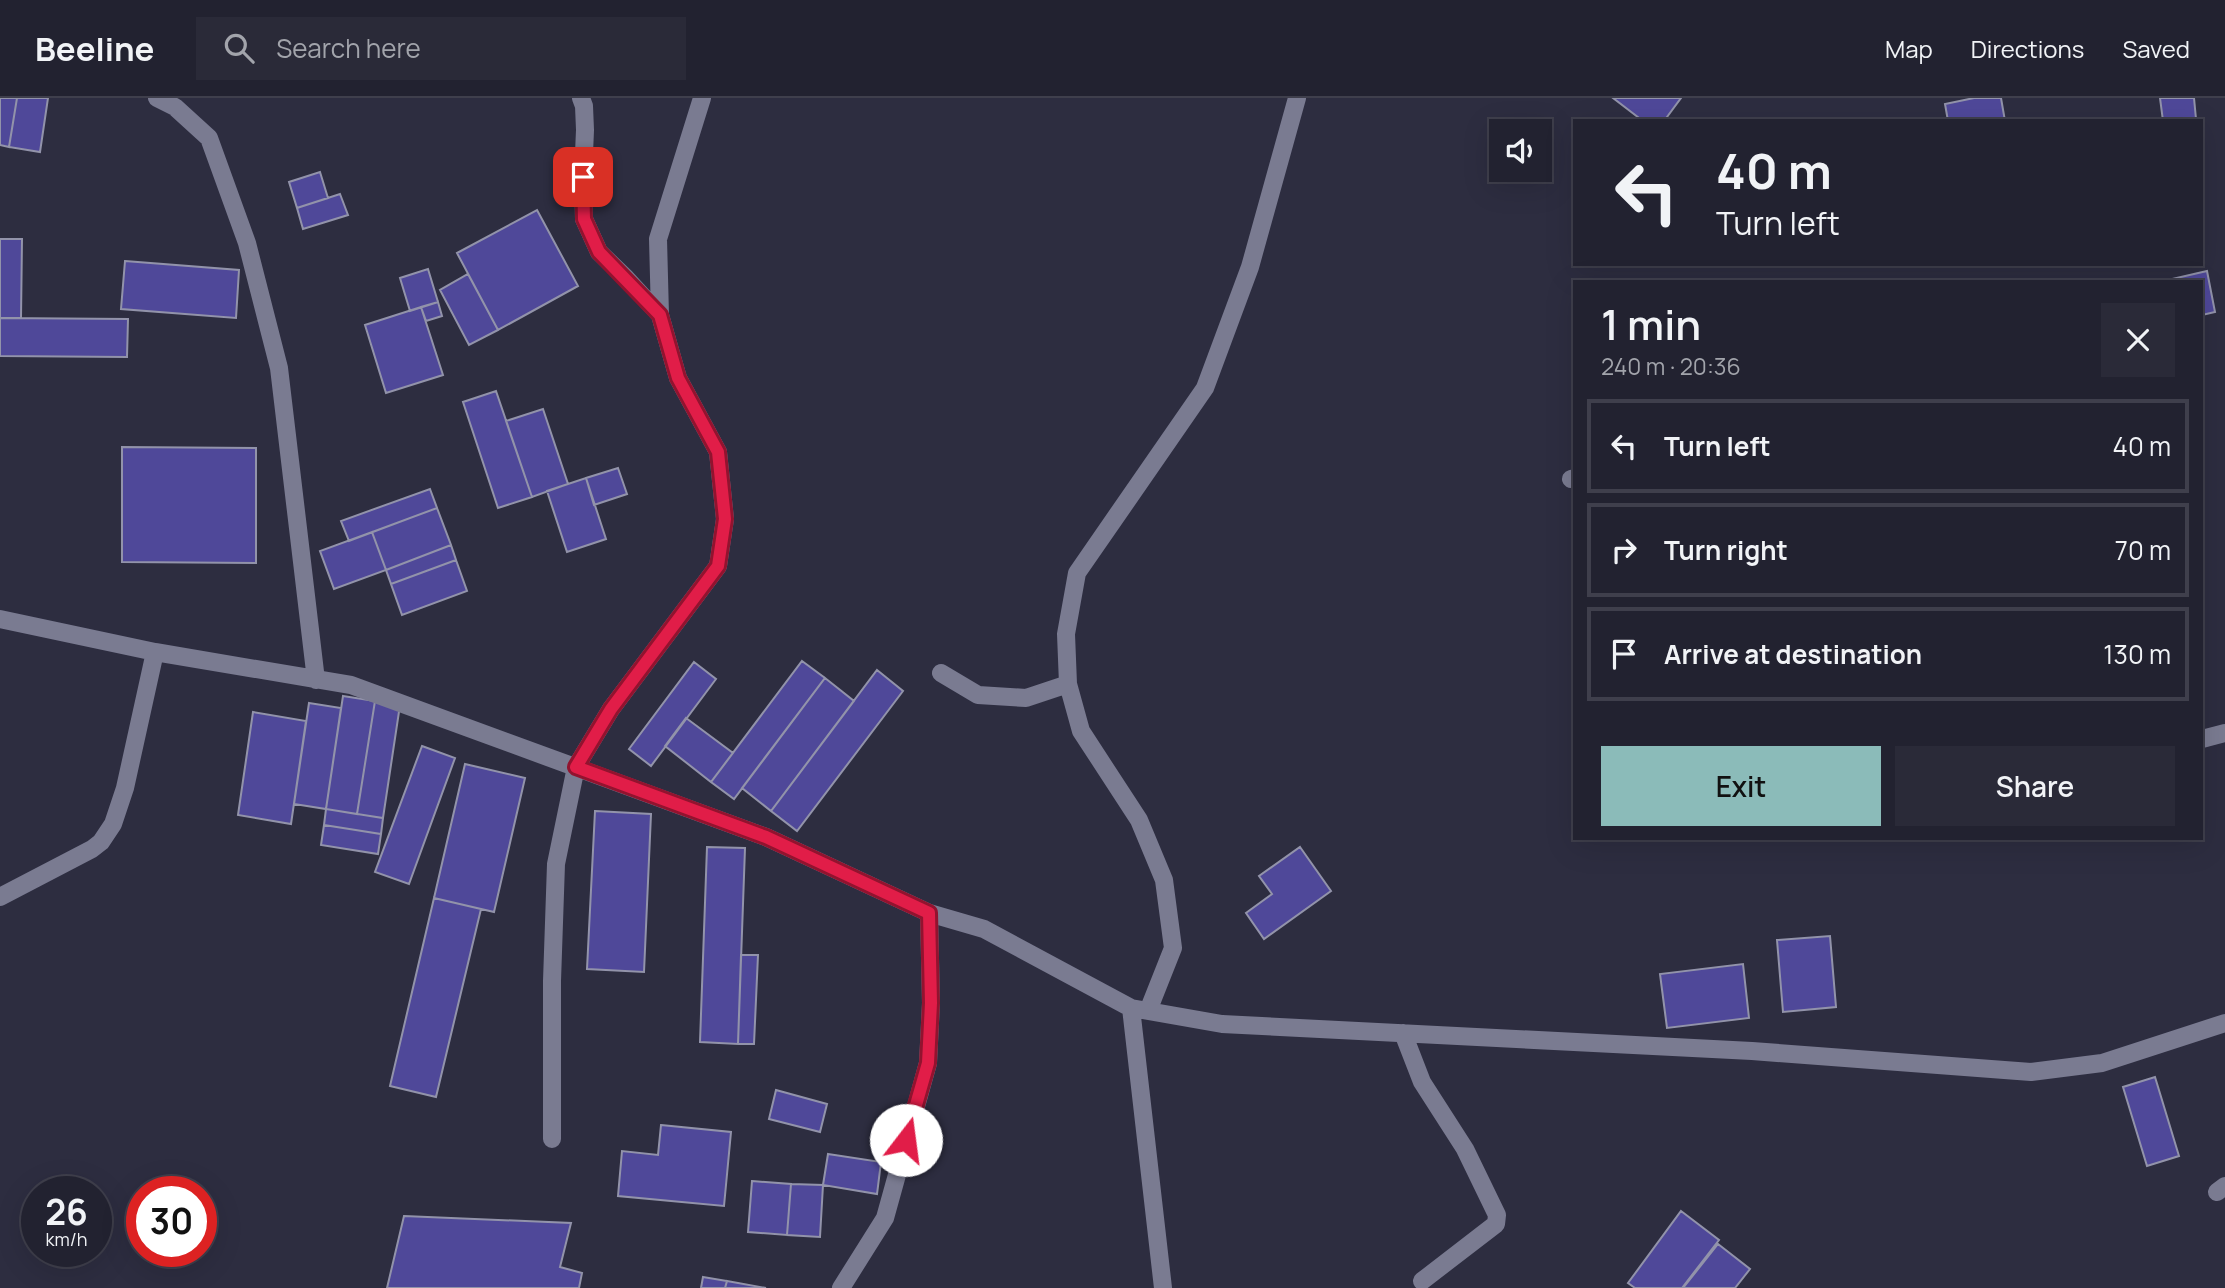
<!DOCTYPE html>
<meta charset="utf-8">
<style>
:root{--surface:#222230;--page:#2a2a38;--text:#f1f3f6;--muted:#a2a4ab;--line:#3f3f4c;--accent:#8bbbb9}
body{margin:0;font-family:Manrope,sans-serif;background:var(--page);color:var(--text);height:100vh;display:flex;flex-direction:column;font-size:26px;white-space:nowrap}
*{box-sizing:border-box;margin:0}
p{font-size:23px;color:var(--muted)}
.icon{flex:none;width:38px;height:38px;fill:none;stroke:currentColor;stroke-width:2;stroke-linecap:round;stroke-linejoin:round}
.map{position:relative;flex:1;overflow:hidden}
.side{position:absolute;left:1573px;top:182px;width:630px;height:560px;display:flex;flex-direction:column;background:var(--surface);border-radius:0px;box-shadow:0 7px 28px #0002,0 0 0 2px var(--line)}
.side>*{flex:none}
.hud{position:absolute;left:1573px;top:21px;width:630px;height:147px;border-radius:0px;box-shadow:0 7px 28px #0002,0 0 0 2px var(--line);background:#222230;color:var(--text);overflow:hidden}
.fabs{position:absolute;left:1489px;top:21px;display:grid;gap:14px}
.fabs a{display:grid;place-items:center;width:63px;height:63px;border-radius:0px;background:var(--surface);box-shadow:0 7px 28px #0002,0 0 0 2px var(--line);font-size:35px}
.speed{position:absolute;left:21px;top:1078px;display:flex;gap:14px;font-size:35px;font-weight:700;text-align:center}
.speed>*{display:grid;place-content:center;width:91px;height:91px;border-radius:50%;background:var(--surface);box-shadow:0 7px 28px #0002,0 0 0 2px var(--line);line-height:1}
.speed small{font-size:18px;font-weight:400}
.speed .limit{border:10px solid #d22;background:#fff;color:#111}
.pin{position:absolute;display:grid;place-items:center;width:60px;height:60px;color:#fff;margin:-30px;border-radius:14px;box-shadow:0 4px 10px #0006}
.me{position:absolute;width:77px;margin:-38px;rotate:15deg;stroke-linejoin:round;filter:drop-shadow(0 0 5px #0008)}
.turn{display:flex;align-items:center;gap:24px;height:147px;padding:0 28px;font-size:32px}
.turn .icon{width:91px;height:91px;stroke-width:2.5}
.turn b{display:block;font-size:49px;line-height:60px}
.round{display:grid;place-items:center;flex:none;width:74px;height:74px;border-radius:0px;background:var(--page)}
.overview{display:flex;align-items:center;justify-content:space-between;height:119px;padding:0 28px}
h1{font-size:42px;font-weight:600;line-height:52px}
.cta{display:flex;gap:14px;margin-top:auto;padding:14px 28px}
.cta a{flex:1;height:80px;border-radius:0px;background:var(--accent);color:#111;font-size:28px;font-weight:600;line-height:80px;text-align:center}
.cta a+a{background:var(--page);color:var(--text)}
ul{padding:0;list-style:none}
li{display:flex;align-items:center;gap:21px;height:94px;margin:0 14px 10px;padding:0 14px;border:4px solid var(--line);border-radius:0px}
li div{flex:1}
li b{display:block;font-size:26px}
li em{font-style:normal}
header{display:flex;align-items:center;gap:42px;box-sizing:border-box;height:98px;padding:0 35px;background:var(--surface);border-bottom:2px solid var(--line)}
header strong{font-size:33px}
nav{display:flex;gap:38px;margin-inline-start:auto;font-size:24px}
.search{width:490px;height:63px;background:var(--page);display:flex;align-items:center;gap:18px;box-sizing:border-box;padding:0 24px;border-radius:0px;color:var(--muted);font-size:26px}
.map>svg:first-child{display:block}
.building{fill:#4f4899;stroke:#9293aa;stroke-width:2}
.lines{fill:none;stroke-linecap:round;stroke-linejoin:round}
.minor{stroke:#7a7b91;stroke-width:18}
.route-casing{stroke:#92132f;stroke-width:18}
.route{stroke:#e11d48;stroke-width:12}
</style>
<header>
<strong>Beeline</strong>
<div class="search"><svg class="icon" aria-label="search" viewBox="0 0 24 24"><circle cx="10" cy="10" r="6"/><path d="M15 15l6 6"/></svg>Search here</div>
<nav><a>Map</a><a>Directions</a><a>Saved</a></nav>
</header>
<div class="map">
<svg width="2225" height="1190" viewBox="0 0 2225 1190">
<rect width="100%" height="100%" fill="#2d2d40"/>
<path class="building" d="M0,0H17L9,49L0,47Z
M17,0H48L40,54L9,49Z
M1613,0H1681L1664,23H1643Z
M1974,0H2001L2005,23H1948L1945,6Z
M2160,0H2194L2196,21L2163,23Z
M320,74L328,100L297,110L289,84Z
M340,96L348,117L303,131L297,110Z
M537,112L578,188L498,232L457,155Z
M0,141H22L21,220H0Z
M125,163L239,172L236,220L121,211Z
M428,171L438,204L410,213L400,180Z
M2207,173L2215,214L2202,217V184H2172V181Z
M468,176L498,232L469,247L440,192Z
M438,204L442,218L426,223L421,209Z
M421,209L443,277L386,295L365,227Z
M0,220L128,221L127,259L0,258Z
M496,293L532,399L498,410L463,304Z
M543,311L568,386L532,399L506,323Z
M122,349L256,350V465L122,464Z
M618,370L627,396L594,407L586,380Z
M586,380L606,441L567,454L547,393Z
M430,391L437,410L349,443L341,423Z
M437,410L451,447L386,472L372,434Z
M372,434L386,472L334,491L320,453Z
M451,447L456,462L391,486L386,472Z
M456,462L467,493L402,517L391,486Z
M802,563L825,580L734,701L711,684Z
M694,564L716,581L651,668L629,651Z
M877,572L903,593L797,733L771,713Z
M825,580L854,603L771,713L742,690Z
M343,598L375,603L357,716L326,711Z
M375,603L400,607L383,720L357,716Z
M309,605L341,610L326,711L294,706Z
M253,614L306,623L291,726L238,717Z
M686,620L733,655L711,684L665,648Z
M422,648L455,660L409,786L375,774Z
M465,666L525,680L494,814L434,800Z
M326,711L383,720L381,736L324,727Z
M595,713L651,716L644,874L587,871Z
M324,727L381,736L378,756L321,747Z
M707,749L745,750L738,946L700,944Z
M1300,749L1331,793L1264,841L1246,815L1272,796L1259,778Z
M434,800L481,811L436,999L390,988Z
M1830,838L1836,909L1783,914L1777,842Z
M741,857H758L754,946H738Z
M1743,866L1749,920L1667,930L1660,876Z
M2155,979L2179,1058L2147,1068L2123,989Z
M776,992L827,1006L820,1034L769,1021Z
M661,1027L731,1034L724,1108L618,1098L622,1053L658,1057Z
M828,1056L881,1064L877,1096L823,1087Z
M752,1083L791,1086L787,1137L748,1134Z
M791,1086L823,1087L820,1139L787,1137Z
M1681,1113L1719,1142L1682,1190H1635L1628,1185Z
M404,1118L571,1125L560,1169L582,1175L579,1190H387Z
M1718,1146L1750,1171L1735,1190H1683Z
M703,1179L727,1183L725,1190H701Z
M727,1183L766,1190H725Z"/>
<g class="lines">
<path class="minor" d="M157,0L175,9L209,40L247,145L279,270L316,582
M581,0L584,8L585,32L583,79L584,121L599,154L626,180L660,217
M1571,381L1575,380
M0,521L155,554L351,587L766,739L929,815L984,831L1131,910
M941,575L978,597L1026,600L1068,586
M2202,641L2225,635
M0,799L92,751L101,744L113,726L125,690L155,554
M1148,913L1173,850L1164,782L1139,722L1081,633L1068,586L1066,536L1077,475L1205,290L1250,169L1297,0
M1403,935L1422,984L1465,1051L1497,1117L1496,1126L1422,1183
M552,1041V883L556,766L576,669L611,611L718,468L725,421L718,354L678,280L660,217L658,141L702,0
M2217,1094L2225,1088
M841,1190L885,1120L928,965L931,905L929,815
M1163,1190L1131,910L1222,926L1752,953L2031,974L2102,965L2225,925"/>
</g>
<g class="lines">
<g class="route-casing">
<path id="route" d="M583,79L584,121L599,154L660,217L678,280L718,354L725,421L718,468L611,611L576,669L766,739L929,815L931,905L928,965L906,1042"/>
</g>
<use href="#route" class="route"/>
</g>
</svg>
<div class="fabs">
<a><svg class="icon" aria-label="sound" viewBox="0 0 24 24"><path d="M4 9h4l5-4v14l-5-4H4zM17 9q2 3 0 6"/></svg></a>
</div>
<div class="speed"><div>26<small>km/h</small></div><div class="limit">30</div></div>
<div class="pin" style="left:583px;top:79px;background:#d93025"><svg class="icon" aria-label="arrive" viewBox="0 0 24 24"><path d="M6 21V4h12l-3 4 3 4H6"/></svg></div>
<svg class="me" style="left:906px;top:1042px" viewBox="-20 -20 40 40"><circle r="19" fill="#fff"/><path d="M0-13L10 11 0 6-10 11z" fill="#e11d48"/></svg>
<div class="hud">
<div class="turn"><svg class="icon" aria-label="left" viewBox="0 0 24 24"><path d="M17 20v-9H6M10 6l-5 5 5 5"/></svg><div><b>40 m</b>Turn left</div></div>
</div>
<section class="side">
<div class="overview"><div><h1>1 min</h1><p>240 m · 20:36</p></div><a class="round"><svg class="icon" aria-label="close" viewBox="0 0 24 24"><path d="M6 6l12 12M18 6L6 18"/></svg></a></div>
<ul>
<li><svg class="icon" aria-label="left" viewBox="0 0 24 24"><path d="M17 20v-9H6M10 6l-5 5 5 5"/></svg><div><b>Turn left</b></div><em>40 m</em></li>
<li><svg class="icon" aria-label="right" viewBox="0 0 24 24"><path d="M7 20v-9h11M14 6l5 5-5 5"/></svg><div><b>Turn right</b></div><em>70 m</em></li>
<li><svg class="icon" aria-label="arrive" viewBox="0 0 24 24"><path d="M6 21V4h12l-3 4 3 4H6"/></svg><div><b>Arrive at destination</b></div><em>130 m</em></li>
</ul>
<div class="cta"><a>Exit</a><a>Share</a></div>
</section>
</div>
